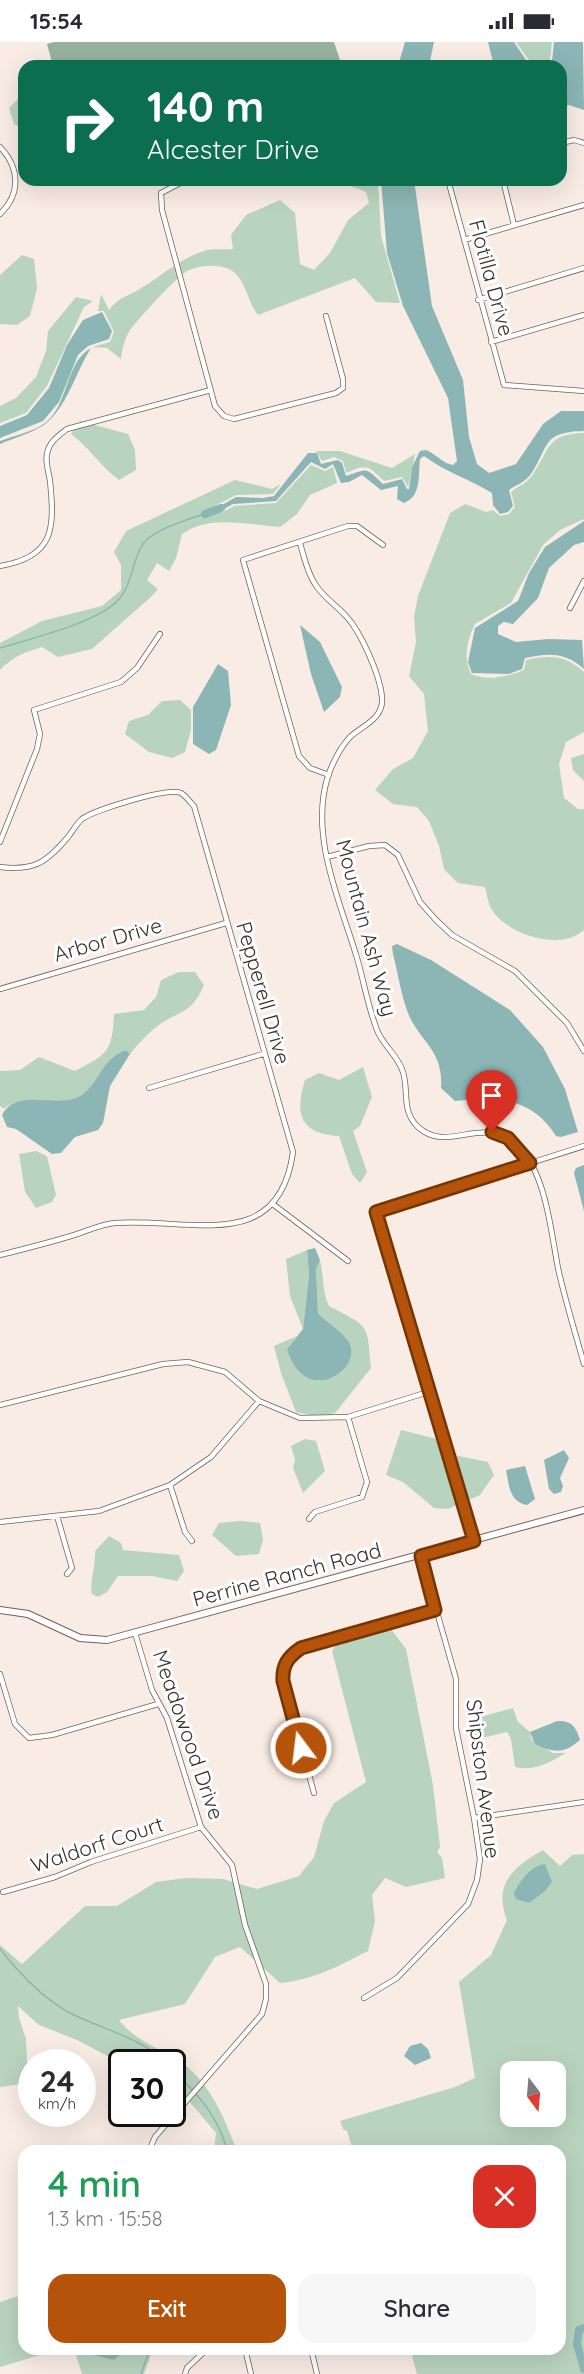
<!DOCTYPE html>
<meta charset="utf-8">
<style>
:root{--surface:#fff;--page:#f7f7f7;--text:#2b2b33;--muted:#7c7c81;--accent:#b45309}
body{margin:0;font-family:Quicksand,sans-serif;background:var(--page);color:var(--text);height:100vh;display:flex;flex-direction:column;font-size:22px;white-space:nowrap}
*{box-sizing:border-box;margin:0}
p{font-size:20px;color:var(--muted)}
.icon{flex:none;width:33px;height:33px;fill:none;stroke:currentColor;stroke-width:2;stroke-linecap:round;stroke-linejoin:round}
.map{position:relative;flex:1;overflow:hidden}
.side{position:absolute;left:18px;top:2103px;width:548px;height:210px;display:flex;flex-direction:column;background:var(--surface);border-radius:18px;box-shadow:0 6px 24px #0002}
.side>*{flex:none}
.guide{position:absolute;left:18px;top:18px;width:549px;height:126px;border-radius:18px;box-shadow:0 6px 24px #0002;background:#0b6e4f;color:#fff;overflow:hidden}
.needle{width:39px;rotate:164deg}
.controls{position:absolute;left:500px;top:2019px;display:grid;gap:12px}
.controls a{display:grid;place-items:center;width:66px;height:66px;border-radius:12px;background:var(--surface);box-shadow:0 6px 24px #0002;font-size:30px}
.speed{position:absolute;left:18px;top:2007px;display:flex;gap:12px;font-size:30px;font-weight:700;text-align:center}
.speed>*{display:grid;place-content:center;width:78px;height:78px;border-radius:50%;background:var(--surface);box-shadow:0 6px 24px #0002;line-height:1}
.speed small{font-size:15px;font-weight:400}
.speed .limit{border:3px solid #111;border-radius:9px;background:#fff;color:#111}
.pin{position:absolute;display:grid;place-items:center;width:51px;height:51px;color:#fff;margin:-62px -26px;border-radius:50% 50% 50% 0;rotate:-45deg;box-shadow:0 0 6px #0007}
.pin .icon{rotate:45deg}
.me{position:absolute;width:66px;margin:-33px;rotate:345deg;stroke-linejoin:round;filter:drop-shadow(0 0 4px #0008)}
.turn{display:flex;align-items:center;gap:21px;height:126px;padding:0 30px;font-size:27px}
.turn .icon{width:78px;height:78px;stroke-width:2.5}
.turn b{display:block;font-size:42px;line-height:51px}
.round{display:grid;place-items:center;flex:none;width:63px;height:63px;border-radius:18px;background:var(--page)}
.head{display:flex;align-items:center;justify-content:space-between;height:102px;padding:0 30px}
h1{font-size:36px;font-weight:600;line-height:45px;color:#1e9e55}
.button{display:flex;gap:12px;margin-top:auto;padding:12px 30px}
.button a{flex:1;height:69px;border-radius:18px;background:var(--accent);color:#fff;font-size:24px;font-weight:600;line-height:69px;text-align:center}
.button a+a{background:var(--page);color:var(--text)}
.status{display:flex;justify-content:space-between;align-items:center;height:42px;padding:0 30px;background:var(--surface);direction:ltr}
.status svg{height:16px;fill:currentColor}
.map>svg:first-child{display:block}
.green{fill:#b9d4be;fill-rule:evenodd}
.forest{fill:#96b39c}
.water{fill:#8bb6b5}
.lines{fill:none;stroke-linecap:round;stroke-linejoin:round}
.stream{stroke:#8bb6b5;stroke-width:1.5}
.river{stroke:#8bb6b5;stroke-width:8}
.minor-casing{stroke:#6d625c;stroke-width:6}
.tertiary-casing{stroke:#6d625c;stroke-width:8}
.minor{stroke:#fff;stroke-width:4.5}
.tertiary{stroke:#fff;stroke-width:6}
.route-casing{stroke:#753606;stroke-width:15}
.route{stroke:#b45309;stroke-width:10}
.labels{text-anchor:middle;stroke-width:6;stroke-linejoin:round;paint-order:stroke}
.street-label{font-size:21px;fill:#36312f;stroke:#fff}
</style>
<div class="status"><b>15:54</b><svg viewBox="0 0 49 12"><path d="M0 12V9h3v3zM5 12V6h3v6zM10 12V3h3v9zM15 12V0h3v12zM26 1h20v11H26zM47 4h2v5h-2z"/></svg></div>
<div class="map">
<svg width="584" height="2332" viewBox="0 0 584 2332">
<rect width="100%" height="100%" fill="#f9ece5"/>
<path class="green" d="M516,0H552L550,19L544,24H533Z
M24,51V88L14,82L9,66Z
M336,138H378L381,194L400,261L376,260L355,236L258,273C247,260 246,235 229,227C217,222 201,223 189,228C180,231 134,281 129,290C124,298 122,308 121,317L107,306L92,305L110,300L114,290L104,269H98L101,252L109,268C121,253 128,255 143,245C163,233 181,216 204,209C212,206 224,208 233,207L231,193L246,173L280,158L295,171L300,222L314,228L330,211L348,178L369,161L366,150Z
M22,213L34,217L37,246L30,274L17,283L0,282V233Z
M76,255L93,259L84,265L47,344L26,371L0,381V364L16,356L36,335L46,309L48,289Z
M80,379L128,392L135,408L136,428L119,438C100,424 89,405 71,392Z
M584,391V477L560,488L543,503L511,561L475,582C467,599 463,615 471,632C488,639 507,635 524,628L526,618C550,613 565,613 584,630V690L566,700L559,722L564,756L578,767H584V888C561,910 508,893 492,868C488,862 487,852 485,845L458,841L444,827L439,804L429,779L417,765L393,762L375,748L393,727L413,716L428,689L424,652L409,634L416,600L414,575L418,554L450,471L465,462L486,470L493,468L500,474L509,472L515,465L511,450C519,443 527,442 533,432C551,406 546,392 584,391Z
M316,409H340L392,426L415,412L408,445L402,435L384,439C367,423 368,422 346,431L343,419L334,415L322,419Z
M311,423L325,429L333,425L337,441L310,453L297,472L280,485C247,483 210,472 182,492L176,516L169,529L157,521L147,538L158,547L153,553L92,607L58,615L42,605C25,610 12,615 0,628V601L42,579L102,564L121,548V523L114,510L126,489L235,438L272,447L281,442L273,452L236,453L209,467V471L223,470L234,464L276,461Z
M180,658L191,668V688L185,710L172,716L149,710L125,692L129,679L148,673L162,659Z
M584,712V739L573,728L571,716Z
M179,930H195L204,943C191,972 183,967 160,982C149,990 138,1002 130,1012L126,1008C100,1016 99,1048 77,1056C53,1066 25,1049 4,1067L0,1064V1029L20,1028L39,1015L75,1029C108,1012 112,1010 114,972L144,968L156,955L161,938Z
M363,1025L372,1055L360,1084L353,1089L367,1130L360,1141L352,1132L339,1094C301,1092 294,1073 305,1038L319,1031L339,1038Z
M36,1109L47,1114L56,1153L52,1160L36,1166L25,1150L19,1112Z
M307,1208L309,1233L303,1287L290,1254L286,1217Z
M320,1218C324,1234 322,1250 329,1264C370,1286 367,1280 371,1326L336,1370L324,1376L296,1370L281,1331L274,1304L297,1294L287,1307L318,1339C347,1333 342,1322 347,1296L332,1286L318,1271L316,1227Z
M401,1388L437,1397L449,1412L488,1420L494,1433L480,1453L448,1467L434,1466L403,1440L386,1433Z
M305,1397L316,1399L325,1429L303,1451L293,1426L295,1418L291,1404Z
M241,1479L260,1481L263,1498L259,1512L236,1514L212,1493L219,1481Z
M109,1494L121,1501L123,1508L179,1513L184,1529L177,1539L152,1534H118L107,1550L98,1555L92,1552C89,1541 96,1523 95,1509Z
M391,1587L406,1607L433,1743L440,1805L437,1810L442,1816L445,1836L406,1845L385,1836L372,1853L375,1879L368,1909C339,1924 313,1938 280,1941L240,1905L215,1915L185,1962L119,1978C134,1997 155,2005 176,2017C209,2037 224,2075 237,2109H214L216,2091L173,2040L172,2020H126L111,2016L77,1998L39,1983L18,1964L19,1976L26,1997L28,2041L0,2045V1903L22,1922L85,1864H117L156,1840L186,1836L223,1837L257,1847L299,1834L314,1815L324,1779L334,1761L366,1740L332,1609L336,1603Z
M513,1666L518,1680L530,1690L532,1698L553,1711H566C550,1720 534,1730 515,1725L511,1697L507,1690L473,1698L470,1678Z
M543,1808L560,1824L572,1813L584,1812V2332H417L410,2307H560V2109H353L347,2089L343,2087L340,2079L455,2045L475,2036L459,1940L491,1913L507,1878C493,1842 513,1825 543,1808ZM510,2030H555V2074H510Z
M24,2252V2307H60L0,2325V2260Z
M74,2307H153L144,2332H82Z"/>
<path class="forest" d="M54,0H334L342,24H53L47,2Z"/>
<path class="water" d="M405,0H434L429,24H398Z
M488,0H514L530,24H494Z
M554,0H583L584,68L569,63L561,65V24H548L552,20Z
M381,138H414L432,264L463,338L469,395L477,422L489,431L516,422L543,382L561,369H584V389C541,390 550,404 531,432C524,441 517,442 509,448L513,464L508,470L500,472L493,463L492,451C469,437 445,430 424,414L420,417C418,433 422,454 404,461L397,457L398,444L381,448L362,433L349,440L341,441L333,422L325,427L311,420L276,459L233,462L222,468L210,470L236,455L263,456L274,454L308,411H317L321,422L338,418L342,421L346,434C369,427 364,424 383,442L402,437L407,447H409L412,425L420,409L426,408C436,412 442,421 453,423L457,419L448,356L403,264L387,211Z
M102,270L112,289L109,297L88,304L78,313L59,360L43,379L0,396V384L27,373L49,346L67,303L83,278Z
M91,306C76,329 67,366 44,383C32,391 14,396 0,402V399C13,394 33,390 45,381C69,363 65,320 91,306Z
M584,479V500L574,503L549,526L538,556L513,582L504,580L498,584V592L516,600L548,597L582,598L584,627C565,610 549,611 525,616L522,627L509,632L472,631L468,620L475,586L518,559L529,531L545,505Z
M300,583L320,600L342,645L340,655L324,670L311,632Z
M218,622L228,629L231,663L216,708L209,712L193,702V665Z
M397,902L431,918L510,968L543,1005L565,1047L578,1090L561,1095L556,1094C532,1055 495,1054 455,1059L441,1046C444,1008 419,999 408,971C401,953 398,931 393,912L392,904Z
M126,1008L130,1012L110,1044L103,1081L98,1088L75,1095L61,1111L52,1112L16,1087L7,1085L2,1073C16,1046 53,1065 76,1056C98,1048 100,1016 126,1008Z
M584,1123V1169L574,1131L576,1126Z
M315,1206L320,1218L316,1227L318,1271C326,1280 338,1287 346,1296C370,1323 306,1370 287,1307L303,1287L309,1233L307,1208Z
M564,1408L569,1416L560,1436L563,1444L561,1450L554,1452L549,1447L544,1418Z
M525,1424L535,1457L527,1463C509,1459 509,1443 506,1428Z
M557,1679C571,1678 576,1684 580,1698C564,1712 554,1711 535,1702L530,1690Z
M545,1822L552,1840L544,1850L529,1861L516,1857L514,1851C521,1838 530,1824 545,1822Z
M421,2001L428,2007L431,2016L415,2023L404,2014L410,2004Z
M91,2307H127L114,2318L94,2313Z"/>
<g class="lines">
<path class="stream" d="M0,606C30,597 100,580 119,557C132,543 132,518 143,502C151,489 190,476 205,472
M0,1907C19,1931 44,1958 72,1972C102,1987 141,1996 166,2020
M172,2027C197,2052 219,2074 227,2109
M141,2332L150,2307"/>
<path class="river" d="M205,472L221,466
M584,2286L579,2288L577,2302L584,2327"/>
<g class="minor-casing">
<path id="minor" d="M561,101L574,98L584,101
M0,105C20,126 21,152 0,172
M186,138L161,151L162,168L215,364L224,374L234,377L336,351L343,346V337L326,274
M448,138L504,343L584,349
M503,138L514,183
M464,198L584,163
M478,258L584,226
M491,300L584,273
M300,501C304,515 307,530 315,542C323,555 336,563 346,574C361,590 380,633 382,655C384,677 363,683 350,695C340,706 333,720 328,734C309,794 340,859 357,916C364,940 368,965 377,988C383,1004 398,1013 403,1030C409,1049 401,1069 418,1085C449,1113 483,1070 519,1105C546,1132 551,1190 558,1226C565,1258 575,1290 584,1322
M0,524C54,515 55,487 50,439C49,431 45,420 47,412C49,400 58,394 67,387L211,348
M570,566L584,539
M329,733L310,726L299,714L243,518L348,484H357L383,503
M0,800L37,707L40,692L34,668L121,640L137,626L160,592
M327,815L369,804L385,803L398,813L420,860L436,878L452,893L515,929L567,981L584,1009
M0,825C34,829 46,821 68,795C72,790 77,781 82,777C94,768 168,745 181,751C185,753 190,760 194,764L293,1110C279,1214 189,1175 115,1181C101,1182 85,1190 71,1194C48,1201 24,1207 0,1213
M0,947L226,881
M149,1046L263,1012
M274,1163L348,1219
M0,1363L163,1322L188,1320L225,1330L259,1359L300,1376L348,1375L428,1350
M170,1443L185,1490L192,1499
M57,1474L72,1526L67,1532
M309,1477L315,1470L362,1455L367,1440L348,1375
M0,1480L99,1469L170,1443L211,1415L259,1359
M474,1499L376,1170L584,1104
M135,1591L152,1648L167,1676L201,1785L232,1823L245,1883L266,1942V1957L262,1972L155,2095L149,2109
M0,1632L15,1682L29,1696L52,1693L158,1662
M314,1751L283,1639L285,1620L301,1606L435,1568
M474,1776L584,1760
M3,1850L55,1835L91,1820L201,1785
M364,1956L397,1936L468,1862L477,1838L480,1817L474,1776L456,1686V1637L421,1514
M245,2307L251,2332
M311,2307L317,2332
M185,2332L187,2326L207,2307"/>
</g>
<g class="tertiary-casing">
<path id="tertiary" d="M0,1568L28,1572L80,1596L107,1598L584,1468"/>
</g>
<use href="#minor" class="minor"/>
<use href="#tertiary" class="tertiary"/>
</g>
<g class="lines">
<g class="route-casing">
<path id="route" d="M301,1706L283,1639C282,1623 288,1615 301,1606L435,1568L421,1514L474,1499L376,1170L530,1121L508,1096L492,1090"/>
</g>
<use href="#route" class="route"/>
</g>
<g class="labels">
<g class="street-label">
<text transform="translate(491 236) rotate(75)" y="7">Flotilla Drive</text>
<text transform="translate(366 886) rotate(75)" y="7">Mountain Ash Way</text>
<text transform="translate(108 898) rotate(-16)" y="7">Arbor Drive</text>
<text transform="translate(263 951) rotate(74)" y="7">Pepperell Drive</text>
<text transform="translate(287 1533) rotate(-15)" y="7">Perrine Ranch Road</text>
<text transform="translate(188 1693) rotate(71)" y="7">Meadowood Drive</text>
<text transform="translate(483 1737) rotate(83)" y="7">Shipston Avenue</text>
<text transform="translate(97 1803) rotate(-18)" y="7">Waldorf Court</text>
</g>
</g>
</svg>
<div class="controls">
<a><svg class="needle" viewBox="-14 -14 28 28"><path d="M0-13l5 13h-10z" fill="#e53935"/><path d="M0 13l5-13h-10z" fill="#7c7c81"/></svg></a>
</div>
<div class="speed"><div>24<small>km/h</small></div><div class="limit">30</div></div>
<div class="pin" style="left:492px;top:1090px;background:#d93025"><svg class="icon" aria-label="arrive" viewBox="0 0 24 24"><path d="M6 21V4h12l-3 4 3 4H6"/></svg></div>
<svg class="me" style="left:301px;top:1706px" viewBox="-20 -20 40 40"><circle r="17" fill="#b45309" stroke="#fff" stroke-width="3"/><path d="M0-11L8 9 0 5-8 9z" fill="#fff"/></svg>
<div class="guide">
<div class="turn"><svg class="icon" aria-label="right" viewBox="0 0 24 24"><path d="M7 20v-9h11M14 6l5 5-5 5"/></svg><div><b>140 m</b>Alcester Drive</div></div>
</div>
<section class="side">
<div class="head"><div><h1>4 min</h1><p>1.3 km · 15:58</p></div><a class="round" style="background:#d93025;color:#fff"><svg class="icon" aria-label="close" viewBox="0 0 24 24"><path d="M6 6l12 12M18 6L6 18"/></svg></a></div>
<div class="button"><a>Exit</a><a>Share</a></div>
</section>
</div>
